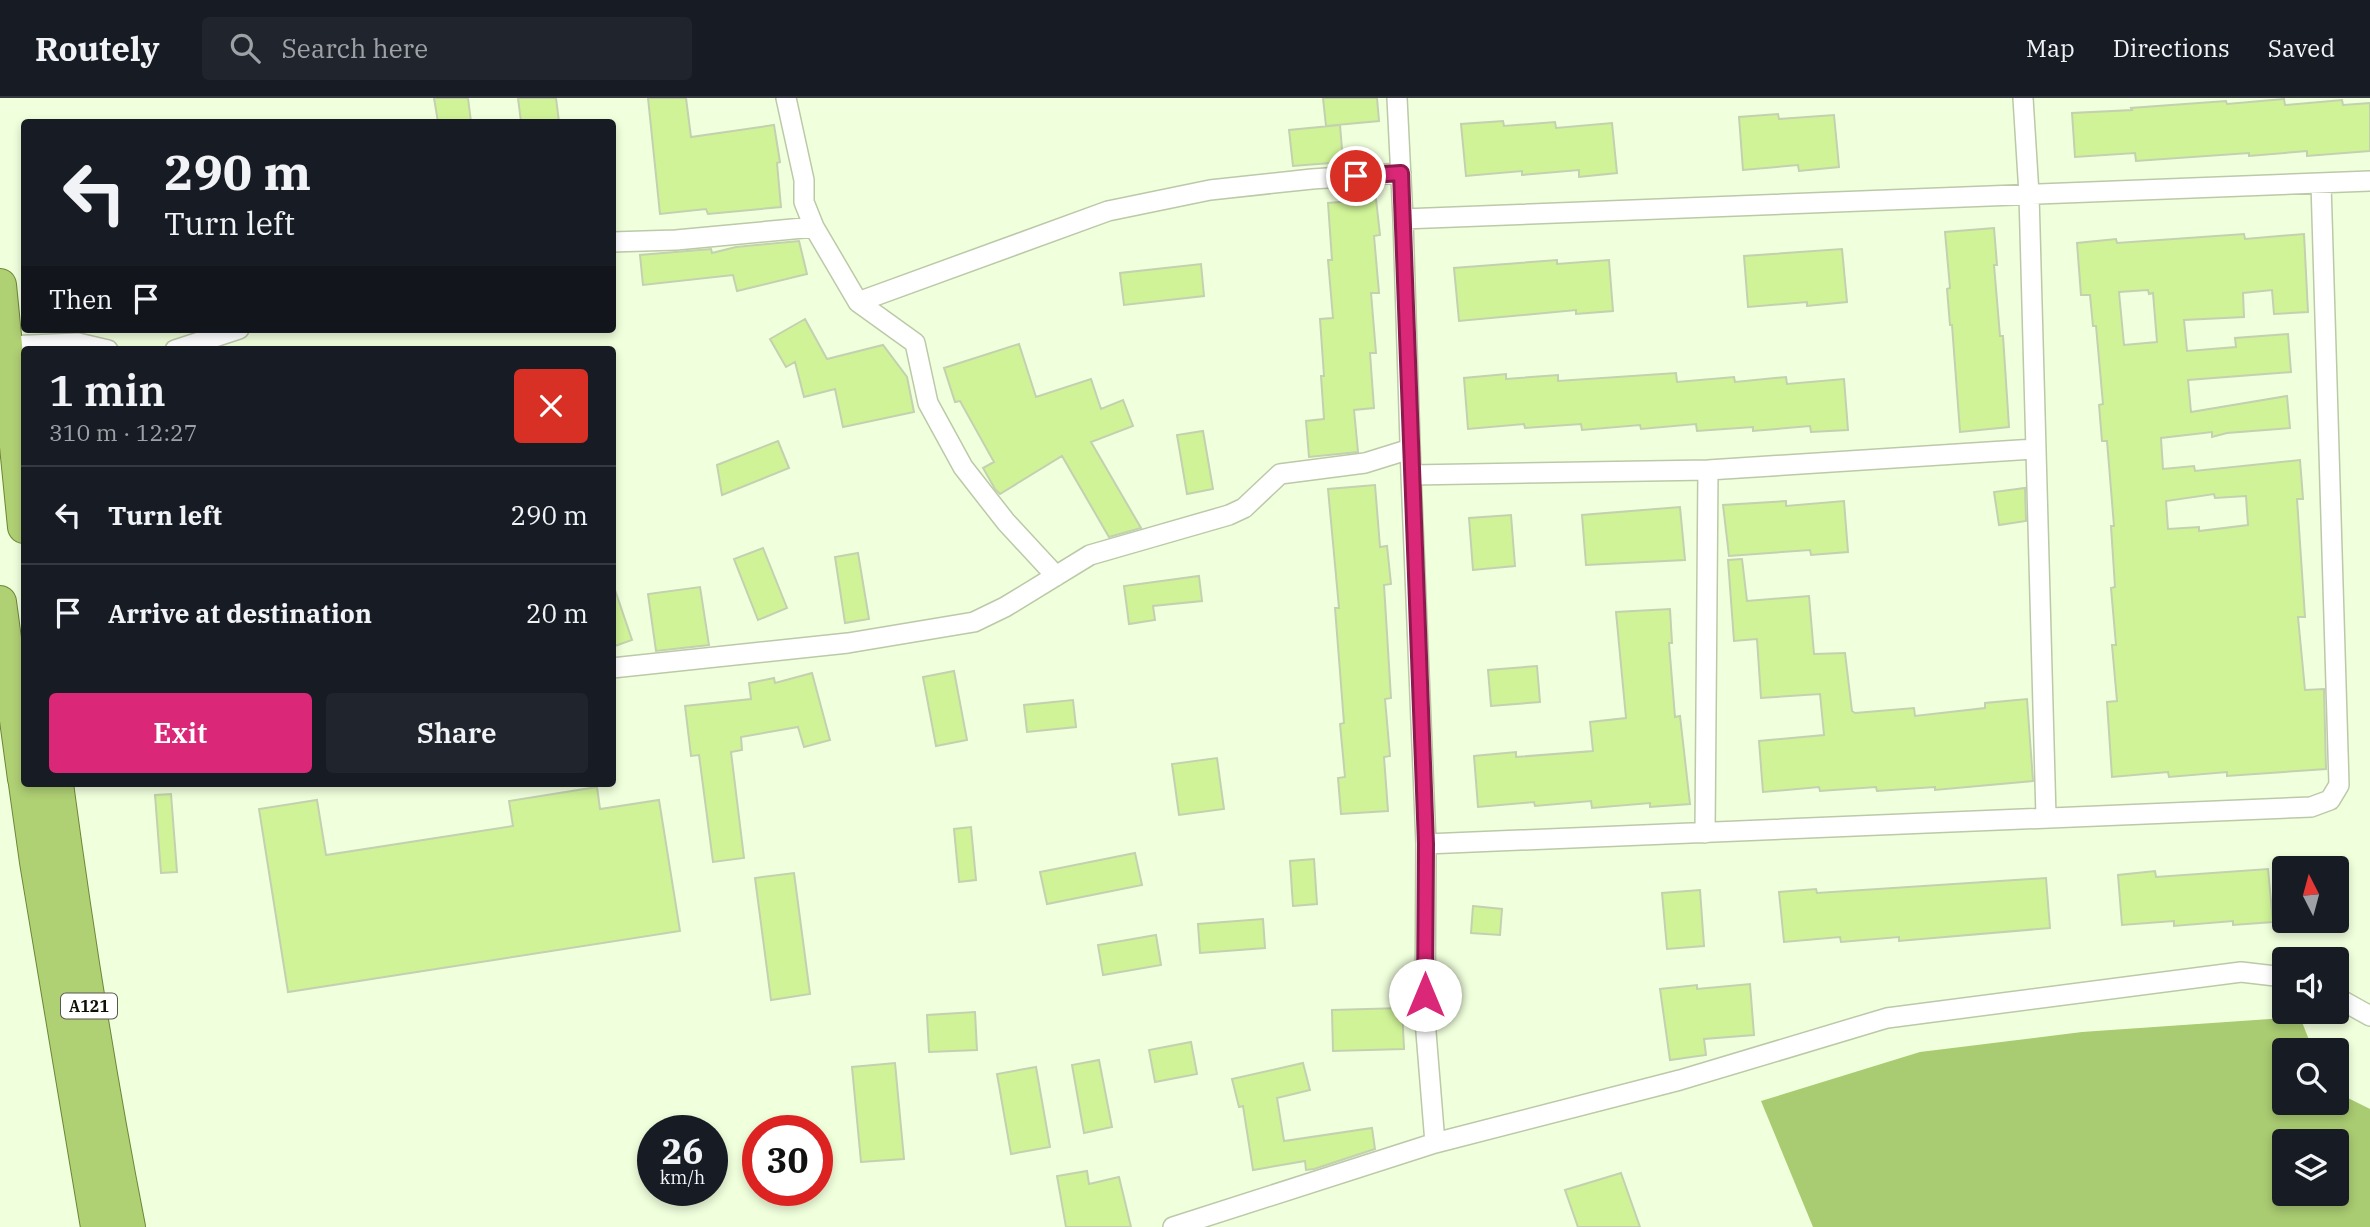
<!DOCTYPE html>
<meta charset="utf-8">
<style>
:root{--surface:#171b24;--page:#20242c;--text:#f1f3f6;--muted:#9ea1a6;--line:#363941;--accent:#db2777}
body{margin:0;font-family:"IBM Plex Serif",serif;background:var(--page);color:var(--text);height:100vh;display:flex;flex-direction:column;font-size:26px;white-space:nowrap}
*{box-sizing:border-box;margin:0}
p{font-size:23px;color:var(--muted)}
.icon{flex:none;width:38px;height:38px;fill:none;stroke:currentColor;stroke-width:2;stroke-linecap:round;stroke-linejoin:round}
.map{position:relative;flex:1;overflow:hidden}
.side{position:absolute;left:21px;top:248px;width:595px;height:441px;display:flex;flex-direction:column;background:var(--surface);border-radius:7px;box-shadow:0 4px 10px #0003}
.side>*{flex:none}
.guide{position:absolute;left:21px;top:21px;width:595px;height:214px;border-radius:7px;box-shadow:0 4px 10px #0003;background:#171b24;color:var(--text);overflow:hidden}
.needle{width:46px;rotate:354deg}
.fabs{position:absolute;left:2272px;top:758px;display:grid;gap:14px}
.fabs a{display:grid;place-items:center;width:77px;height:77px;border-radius:7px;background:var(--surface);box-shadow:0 4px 10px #0003;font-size:35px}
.speed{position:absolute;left:637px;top:1017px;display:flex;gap:14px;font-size:35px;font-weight:700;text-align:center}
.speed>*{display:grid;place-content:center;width:91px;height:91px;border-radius:50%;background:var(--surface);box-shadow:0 4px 10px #0003;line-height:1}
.speed small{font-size:18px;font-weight:400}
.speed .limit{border:10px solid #d22;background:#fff;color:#111}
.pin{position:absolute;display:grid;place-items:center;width:60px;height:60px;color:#fff;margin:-30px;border:4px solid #fff;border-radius:50%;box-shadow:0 2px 7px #0007}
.me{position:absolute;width:77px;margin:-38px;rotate:0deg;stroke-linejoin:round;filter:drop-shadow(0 0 5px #0008)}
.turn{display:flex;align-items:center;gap:24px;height:147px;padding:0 28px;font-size:32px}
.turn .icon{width:91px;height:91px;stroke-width:2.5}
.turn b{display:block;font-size:49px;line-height:60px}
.then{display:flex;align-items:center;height:66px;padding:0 28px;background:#0003;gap:14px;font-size:26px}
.round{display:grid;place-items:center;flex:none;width:74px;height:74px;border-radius:7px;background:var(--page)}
.summary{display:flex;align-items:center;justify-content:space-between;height:119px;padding:0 28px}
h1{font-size:42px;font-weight:600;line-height:52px}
.action{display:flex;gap:14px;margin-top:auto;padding:14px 28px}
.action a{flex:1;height:80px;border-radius:7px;background:var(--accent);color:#fff;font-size:28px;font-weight:600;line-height:80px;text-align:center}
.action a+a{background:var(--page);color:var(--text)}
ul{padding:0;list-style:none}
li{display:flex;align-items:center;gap:21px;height:98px;padding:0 28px;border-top:2px solid var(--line)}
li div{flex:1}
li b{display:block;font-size:26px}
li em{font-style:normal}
header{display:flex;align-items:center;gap:42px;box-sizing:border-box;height:98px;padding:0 35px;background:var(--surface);border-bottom:2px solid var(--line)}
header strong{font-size:33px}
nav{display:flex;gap:38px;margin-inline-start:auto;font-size:24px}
.search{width:490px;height:63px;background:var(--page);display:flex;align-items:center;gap:18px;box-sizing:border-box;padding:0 24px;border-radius:7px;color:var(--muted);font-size:26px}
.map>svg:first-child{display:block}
.forest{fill:#a9cb71;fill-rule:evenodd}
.building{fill:#d0f398;stroke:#c3d1b0;stroke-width:2;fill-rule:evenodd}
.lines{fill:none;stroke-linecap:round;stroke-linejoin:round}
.minor-casing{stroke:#bcc9a8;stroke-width:22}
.trunk-casing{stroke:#6b8637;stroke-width:34}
.minor{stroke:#fff;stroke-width:19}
.trunk{stroke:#b0d074;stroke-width:32}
.route-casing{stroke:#8e194d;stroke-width:18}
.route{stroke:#db2777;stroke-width:12}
.labels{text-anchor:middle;stroke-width:6;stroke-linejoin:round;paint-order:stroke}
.shield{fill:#fff;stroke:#565851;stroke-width:2}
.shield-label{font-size:16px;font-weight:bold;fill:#0d1106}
</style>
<header>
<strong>Routely</strong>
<div class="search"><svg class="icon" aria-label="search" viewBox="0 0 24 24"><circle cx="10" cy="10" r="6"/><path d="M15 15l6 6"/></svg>Search here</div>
<nav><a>Map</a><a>Directions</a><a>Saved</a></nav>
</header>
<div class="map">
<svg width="2370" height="1129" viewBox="0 0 2370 1129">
<rect width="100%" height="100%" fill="#f0ffdc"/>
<path class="forest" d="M2300,919L2313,952H2284V1004H2336V994L2370,1011V1129H1813L1761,1003L1920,954L2082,934ZM2336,1043V1096H2284V1043Z"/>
<path class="building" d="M434,0H468L471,24H438Z
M518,0H556L559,24H521Z
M648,0H686L691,39L774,27L780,64L777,65L781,109L708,116L706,111L660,116Z
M1323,0H1377L1379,23L1326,28Z
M2284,1L2285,7L2342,2L2343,7L2370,5V53L2307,58V53L2249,58V55L2136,63L2135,55L2075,59L2072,15L2132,12L2131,10L2171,7L2226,3L2227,6Z
M1778,16L1779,21L1834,17L1839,69L1799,73L1798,67L1743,72L1739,19Z
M1503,23L1504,28L1555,24L1556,30L1612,25L1617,75L1579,79V72L1522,77V73L1466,78L1461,26Z
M1340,27L1343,64L1293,68L1289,32Z
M1376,101L1380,137L1374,138L1379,195H1371L1376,255H1370L1374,310L1354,312L1358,354L1309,359L1306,323L1324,321L1321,278H1324L1320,221L1333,220L1328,162H1332L1328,105Z
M1994,130L1997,167H1994L2000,238H2003L2009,329L1960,334L1952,227H1950L1947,191L1950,190L1945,134Z
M2244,136L2245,141L2304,136L2308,214L2274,216L2272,192L2243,195L2244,219L2184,222L2187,253L2236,249L2235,240L2288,236L2291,274L2188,282L2191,314L2287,298L2290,330L2227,335L2212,339V334L2161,340L2163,371L2194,368L2195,373L2300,362L2303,401H2297L2305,519H2298L2305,592L2324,591L2326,671L2227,678V674L2169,679L2168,674L2112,679L2107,604L2117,603L2112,547H2116L2111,490L2115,489L2111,428H2114L2107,343H2102L2099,307L2103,306L2096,228H2093L2090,197H2081L2077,145L2116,141L2117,145ZM2148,192L2149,196L2153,195L2157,244L2124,247L2119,194ZM2214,396L2215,400L2246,398L2248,427L2199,433V429L2168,431L2166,403Z
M799,143L807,176L737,193L733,177L643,187L640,157L711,151L712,155L736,149Z
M1842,151L1847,204L1807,208V204L1748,209L1744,158Z
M1557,162V166L1609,162L1613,213L1576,216V212L1459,223L1454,170Z
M1201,166L1204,198L1124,207L1120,175Z
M805,221L827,261L883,247L907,279L914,314L843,329L835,291L804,299L795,264L786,269L770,241Z
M1019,246L1036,299L1091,281L1101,311L1123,302L1133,328L1091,344L1141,430L1109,439L1062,358L1000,396L995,391L983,370L994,364L960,303L955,304L944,270Z
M1676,275L1677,284L1734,279L1735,284L1786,279L1787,286L1844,281L1848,332L1811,334L1810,328L1753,333V329L1697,333L1696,326L1641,331L1640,327L1582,332L1581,326L1525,330L1524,326L1468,331L1464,280L1506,276V281L1558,277V283Z
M1203,333L1213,391L1187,396L1177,337Z
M778,343L789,370L722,397L717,367Z
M1375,387L1380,449L1387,448L1391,486L1384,487L1391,600L1385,601L1390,658L1384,659L1388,713L1341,716L1338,680L1345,679L1340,626L1344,625L1335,510H1339L1328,391Z
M2025,390L2026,423L1999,427L1994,394Z
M1786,403V408L1844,403L1848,454L1811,457L1810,452L1729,458L1723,407Z
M1680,409L1685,462L1586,467L1582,417Z
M1511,417L1515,468L1473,472L1469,420Z
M763,450L787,510L758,522L734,461Z
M858,455L869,521L845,525L835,459Z
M1742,461L1747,503L1809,498L1814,556L1845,555L1852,613L1855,615L1914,610L1915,618L1985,610V605L2027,601L2033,683L1935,692V689L1877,693L1876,689L1820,693L1819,689L1763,694L1759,643L1824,637L1820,596L1761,600L1757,541L1734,543L1728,462Z
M1199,478L1202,503L1153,508L1155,522L1129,526L1124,488Z
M700,489L709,547L656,553L648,496Z
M612,492H615L632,542L612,549Z
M1670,511L1672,545H1669L1675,619L1680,618L1690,706L1650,709V705L1592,710L1591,703L1535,708L1534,704L1478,709L1474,658L1516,654V659L1593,653L1590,624L1626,620L1616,514Z
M1537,568L1540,604L1491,608L1488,572Z
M954,573L967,642L936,648L923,579Z
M812,575L830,642L804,649L798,629L741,639L742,652L731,654L744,760L713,764L699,657L691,658L685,608L751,601L749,585L774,580L775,585Z
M1073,602L1076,629L1027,634L1024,607Z
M1217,660L1224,711L1179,717L1172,666Z
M597,689L600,711L659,702L680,833L288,894L259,711L317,702L326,757L513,728L509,703Z
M171,696L177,774L161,775L155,697Z
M971,729L976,782L959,784L954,731Z
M1135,755L1142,787L1047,806L1040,774Z
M1314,761L1317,806L1293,808L1290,763Z
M2268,771L2273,824L2233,827V823L2174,828V823L2122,827L2118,777L2155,773L2156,779Z
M794,775L810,896L771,902L755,780Z
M2046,780L2050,830L1899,843V839L1841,844L1840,839L1784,844L1779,794L1816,791L1817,795Z
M1700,792L1704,848L1667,851L1662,795Z
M1473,808L1502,811L1500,837L1471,835Z
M1263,821L1265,850L1200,855L1198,826Z
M1156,837L1161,867L1103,877L1098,847Z
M1750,886L1754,937L1704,941L1706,957L1670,962L1660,891L1697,887V891Z
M1402,910L1404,951L1333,953L1332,912Z
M975,914L977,952L929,954L927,917Z
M1191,944L1197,976L1155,984L1149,952Z
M1099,962L1112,1029L1084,1035L1072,967Z
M895,965L904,1061L861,1064L852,969Z
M1303,965L1310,992L1277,1000L1284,1043L1372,1030L1375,1051L1314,1071L1306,1072L1305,1063L1253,1072L1243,1008L1239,1009L1232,981Z
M1036,969L1050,1049L1011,1056L997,976Z
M1087,1073L1089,1086L1119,1079L1131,1129H1066L1057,1078Z
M1621,1075L1640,1129H1578L1565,1092Z"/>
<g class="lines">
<g class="minor-casing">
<path id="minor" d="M786,0L804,82V104L814,129L858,204L915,245L928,305L963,369L1006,424L1056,478
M1397,0L1403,121L1411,377L1426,746L1425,922L1435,1045
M2023,0L2029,96L2046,719
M1403,121L2370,83
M612,144L676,142L814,129
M858,204L1108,113L1210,92L1312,81L1401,75
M7,248L78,245L108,252
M175,252L239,231
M1411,377L1708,372L2035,351
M612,570L848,545L974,524L1005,509L1090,457L1229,417L1244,410L1280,376L1365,365L1410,351
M1705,735L1708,372
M1426,746L2311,709L2330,702L2339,687L2321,85
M2336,899L2370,918
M1173,1129L1435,1045L1680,982L1887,920L2241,874L2284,879"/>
</g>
<g class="trunk-casing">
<path id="trunk" d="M0,187L24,429
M0,504L24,681
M25,686L36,764L97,1129
M57,686C77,835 100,982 129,1129"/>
</g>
<use href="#minor" class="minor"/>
<use href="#trunk" class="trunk"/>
</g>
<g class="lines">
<g class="route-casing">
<path id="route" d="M1356,78L1401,75L1426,746L1425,897"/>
</g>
<use href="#route" class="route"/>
</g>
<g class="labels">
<rect class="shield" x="61" y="895.5" width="56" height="25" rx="5"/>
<g class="shield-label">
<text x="89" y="914">A121</text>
</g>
</g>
</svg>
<div class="fabs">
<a><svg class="needle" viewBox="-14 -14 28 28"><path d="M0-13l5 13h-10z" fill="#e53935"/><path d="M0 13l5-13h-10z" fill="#9ea1a6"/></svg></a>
<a><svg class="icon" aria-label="sound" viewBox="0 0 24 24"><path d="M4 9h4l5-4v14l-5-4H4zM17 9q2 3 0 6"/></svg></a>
<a><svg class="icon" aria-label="search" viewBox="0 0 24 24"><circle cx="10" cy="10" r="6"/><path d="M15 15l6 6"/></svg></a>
<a><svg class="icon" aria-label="layers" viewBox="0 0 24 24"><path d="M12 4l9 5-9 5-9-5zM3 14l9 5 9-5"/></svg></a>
</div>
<div class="speed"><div>26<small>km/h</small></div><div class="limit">30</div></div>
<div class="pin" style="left:1356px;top:78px;background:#d93025"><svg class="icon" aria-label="arrive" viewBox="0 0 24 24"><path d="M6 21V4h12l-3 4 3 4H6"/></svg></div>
<svg class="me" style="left:1425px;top:897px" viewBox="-20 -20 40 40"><circle r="19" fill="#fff"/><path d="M0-13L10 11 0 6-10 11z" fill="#db2777"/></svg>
<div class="guide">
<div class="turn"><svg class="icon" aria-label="left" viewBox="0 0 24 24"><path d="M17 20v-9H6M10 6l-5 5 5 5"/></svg><div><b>290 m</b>Turn left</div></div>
<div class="then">Then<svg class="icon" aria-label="arrive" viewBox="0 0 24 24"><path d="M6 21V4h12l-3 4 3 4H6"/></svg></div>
</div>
<section class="side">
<div class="summary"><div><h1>1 min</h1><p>310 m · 12:27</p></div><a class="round" style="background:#d93025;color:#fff"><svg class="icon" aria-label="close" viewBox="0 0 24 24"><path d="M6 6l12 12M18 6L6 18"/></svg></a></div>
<ul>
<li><svg class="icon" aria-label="left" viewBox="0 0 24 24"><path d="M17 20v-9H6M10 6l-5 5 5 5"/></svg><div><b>Turn left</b></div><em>290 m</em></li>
<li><svg class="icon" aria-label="arrive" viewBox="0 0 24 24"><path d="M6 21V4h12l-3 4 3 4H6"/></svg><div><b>Arrive at destination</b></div><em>20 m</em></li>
</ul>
<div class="action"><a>Exit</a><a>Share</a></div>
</section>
</div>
